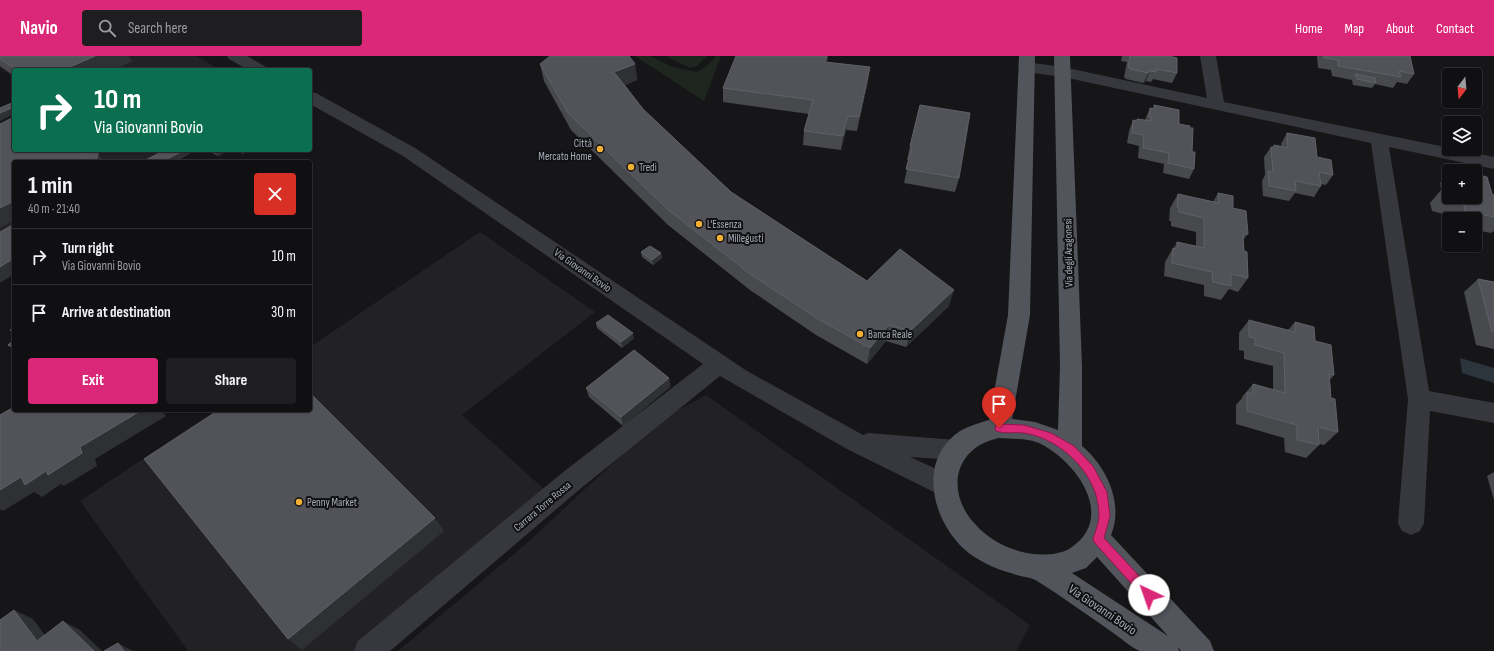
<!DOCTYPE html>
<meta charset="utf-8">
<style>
:root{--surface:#101012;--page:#1e1e20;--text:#f1f3f6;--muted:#9c9d9f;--line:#303032;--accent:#db2777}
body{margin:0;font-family:"Sofia Sans Condensed",sans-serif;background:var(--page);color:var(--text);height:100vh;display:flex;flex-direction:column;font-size:15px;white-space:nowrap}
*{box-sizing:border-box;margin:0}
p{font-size:13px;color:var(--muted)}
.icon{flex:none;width:22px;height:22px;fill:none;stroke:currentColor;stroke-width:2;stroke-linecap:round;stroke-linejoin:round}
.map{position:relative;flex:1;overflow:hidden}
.side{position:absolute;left:12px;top:104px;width:300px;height:252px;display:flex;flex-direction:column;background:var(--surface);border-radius:4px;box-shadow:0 1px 3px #0004,0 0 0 1px var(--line)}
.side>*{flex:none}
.banner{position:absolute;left:12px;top:12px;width:300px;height:84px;border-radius:4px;box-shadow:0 1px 3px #0004,0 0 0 1px var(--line);background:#0b6e4f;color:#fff;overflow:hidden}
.needle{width:26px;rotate:196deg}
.fabs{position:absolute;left:1442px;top:12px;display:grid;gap:8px}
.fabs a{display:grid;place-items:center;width:40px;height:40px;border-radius:4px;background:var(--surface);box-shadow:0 1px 3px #0004,0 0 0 1px var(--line);font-size:20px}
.pin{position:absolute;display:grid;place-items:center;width:34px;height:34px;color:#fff;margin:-41px -17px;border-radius:50% 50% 50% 0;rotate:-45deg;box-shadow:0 0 4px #0007}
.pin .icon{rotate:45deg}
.me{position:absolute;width:44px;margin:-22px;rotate:318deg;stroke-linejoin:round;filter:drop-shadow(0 0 3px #0008)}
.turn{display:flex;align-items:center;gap:14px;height:84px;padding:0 16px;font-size:18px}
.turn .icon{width:52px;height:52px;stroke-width:2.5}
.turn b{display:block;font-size:28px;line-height:34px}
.round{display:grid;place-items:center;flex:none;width:42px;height:42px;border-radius:4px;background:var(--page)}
.summary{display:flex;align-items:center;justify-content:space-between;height:68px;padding:0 16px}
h1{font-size:24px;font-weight:700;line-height:30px}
.primary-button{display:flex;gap:8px;margin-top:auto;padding:8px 16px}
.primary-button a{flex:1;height:46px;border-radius:4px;background:var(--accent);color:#fff;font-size:16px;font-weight:700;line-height:46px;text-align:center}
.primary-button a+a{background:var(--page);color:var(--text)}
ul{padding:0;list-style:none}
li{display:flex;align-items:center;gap:12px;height:56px;padding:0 16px;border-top:1px solid var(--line)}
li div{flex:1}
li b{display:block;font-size:15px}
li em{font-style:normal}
header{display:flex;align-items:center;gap:24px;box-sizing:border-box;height:56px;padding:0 20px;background:var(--accent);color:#fff}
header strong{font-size:19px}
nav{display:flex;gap:22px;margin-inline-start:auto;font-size:14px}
.search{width:280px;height:36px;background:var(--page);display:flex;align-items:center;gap:10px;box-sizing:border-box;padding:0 14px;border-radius:4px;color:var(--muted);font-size:15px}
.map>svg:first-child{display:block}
.built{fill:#222225}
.green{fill:#1e261f}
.water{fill:#2c353c}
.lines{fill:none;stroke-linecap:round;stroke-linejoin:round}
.minor{fill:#37383d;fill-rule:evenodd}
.major{fill:#53555c;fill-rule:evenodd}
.wall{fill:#47494d}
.shaded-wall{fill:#2f3033}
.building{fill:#525359;stroke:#5f6168}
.route{fill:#db2777;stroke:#8e194d}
.poi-dot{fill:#f2b134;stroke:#111113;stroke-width:1.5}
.labels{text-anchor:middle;stroke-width:4;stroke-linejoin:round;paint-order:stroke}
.poi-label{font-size:11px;fill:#a8adb8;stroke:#111113;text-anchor:start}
.street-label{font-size:11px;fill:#a8adb8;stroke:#111113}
.near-street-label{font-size:13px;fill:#a8adb8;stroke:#111113}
</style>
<header>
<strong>Navio</strong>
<div class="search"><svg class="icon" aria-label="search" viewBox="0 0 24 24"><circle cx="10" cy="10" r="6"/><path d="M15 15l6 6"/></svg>Search here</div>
<nav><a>Home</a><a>Map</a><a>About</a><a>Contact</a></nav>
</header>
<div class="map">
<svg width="1494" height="595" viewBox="0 0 1494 595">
<rect width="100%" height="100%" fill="#161618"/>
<path class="built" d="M0,0H196L221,14H14V21L0,12Z
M0,74L14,94H180L156,106H14V178L0,185Z
M480,176L595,256L462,359L545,434L367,595H188L80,445L216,354H310V291Z
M706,339L1030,569L1016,595H398L527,487L658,365Z"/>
<path class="green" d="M635,0H651L670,10L696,16L706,11L716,0H721L704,45Z
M666,0H707L697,10L690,12Z"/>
<path class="water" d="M1460,302L1494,312V327L1462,317Z"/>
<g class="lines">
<path class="minor" d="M227,0H247L266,11L268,14H248L229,3Z
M1200,0H1216L1224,46L1494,101V113L1389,91L1429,335L1494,347V367L1430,355L1424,467L1420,475L1411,479L1402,475L1398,467L1408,343L1371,87L1063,21L1026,16L1020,14L1018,11L1020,8L1026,6L1063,11L1207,42Z
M310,36L316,37L415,92L747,315L863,379L868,377L956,384L965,387L968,394L965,401L956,404L910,401L954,421L957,429L954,437L945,440L936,437L847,393L720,320L580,433L390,595H354L358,585L562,417L703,308L403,100L310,48Z"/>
<path class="major" d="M1019,0H1035L1030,259L1012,363L1035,366L1058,374L1060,310L1054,0H1070L1082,310V390C1107,411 1124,448 1111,479L1210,585L1214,595H1181L1178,591L1179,595C1171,595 1146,595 1140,595C1130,591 1121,582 1112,576C1087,559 1063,541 1037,525C1031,521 1021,521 1014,518C998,514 983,507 970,498C933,470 915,405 960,375C969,370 979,367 989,364L1008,259ZM999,382C1012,383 1029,382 1041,388C1078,407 1117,463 1069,493C1058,499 1045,499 1033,498C1011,495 990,485 975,468C945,436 954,391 999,382ZM1097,501L1168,580L1072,517L1086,512Z"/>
</g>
<path class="wall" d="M0,0L132,5L112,14H14V20L0,10Z
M828,0L827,6L868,25L857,75L846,74L841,94L803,89L804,75L809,58L723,46V32Z
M1122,0H1169L1177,17L1172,27L1153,23L1151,26L1146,25L1143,27L1126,23L1124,21L1127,6L1121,5Z
M1317,0H1410L1414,18L1407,28L1397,26L1393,32L1375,28L1372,32L1353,29L1352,24L1332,20L1331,14L1318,12Z
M540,8H635L637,24L625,29L643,53L731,136L867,225L949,250L906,291L886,285L867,308L816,279L750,234L668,169L571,74L544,25Z
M920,49L959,122L955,136L904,127L909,104H907L910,90Z
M1154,49L1179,68L1192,96L1194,113L1189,123L1163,117L1164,108L1138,102L1139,90L1127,87L1129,75L1133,64L1136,65L1137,63L1145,64L1150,52L1153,53Z
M1287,77L1317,101L1333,119L1326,129L1321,128V130L1314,141L1295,137L1289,145L1263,140L1262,125L1265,119L1264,101L1271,91H1273L1274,89L1281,90V88Z
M207,94H229L218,100Z
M236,94H251L243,98Z
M1449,117V141L1492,138L1494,139V175L1491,177L1475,174V163H1449L1444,162L1443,158L1432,155L1430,147L1441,134L1440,127Z
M1218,137L1233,152L1248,178L1243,184L1244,195L1248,222L1238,236L1229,233L1221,244L1204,240V229L1164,220L1165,206L1173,192H1174L1177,186L1196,190V176L1171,170V165H1169L1170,152L1178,138L1213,146Z
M641,196L661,197L662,202L653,209L642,201Z
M1478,223L1494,226V293L1476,289L1464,236Z
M1249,264L1288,274L1295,266L1315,285L1334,319L1330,324L1331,342L1338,376L1324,389L1319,388V389L1306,402L1285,396L1284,382L1236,368V349L1242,342V341L1253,328L1273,334V310L1244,303V295L1239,294V277Z
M596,267L634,282L622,292L597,272Z
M14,284V294L8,289Z
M669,322L670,331L623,370L589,341L586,332Z
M1494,416V444L1487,420Z"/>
<path class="shaded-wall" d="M95,0H129L132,5L112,14H63Z
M827,0H828L827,10L825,6Z
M635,8L637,24L617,32L614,16Z
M870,11L868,25L857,75L859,61Z
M1150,15L1146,25L1143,27L1148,17Z
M14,51V58L0,65V57Z
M848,60L846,74L841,94L843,80Z
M67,94H95L91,96L95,104L98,97L104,106H91Z
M185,94H188L190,98L175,106H161Z
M214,94H229L218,100Z
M241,94H251L243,98Z
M14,145V165L0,172V152Z
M661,197L662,202L653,209L652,204Z
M14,202V218L0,227V211Z
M954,234L949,250L906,291L910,275Z
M889,269L886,285L867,308L870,292Z
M633,277L634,282L622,292L621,286Z
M669,322L670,331L623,370L621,361Z
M142,354H168L163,357L162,356L166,360L95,403L97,410L64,430L61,428L42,441L34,436L3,455L0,453V434L21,421L80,391Z
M435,462L444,475L302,594L288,583Z
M14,554L33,563L56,594L37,585Z
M63,565L80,574L102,595H94Z
M118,587L133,595H124Z"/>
<path class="building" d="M0,0H95L63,14H17L0,3Z
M550,0H629L635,8L614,16L643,53L731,136L867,225L900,193L954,234L910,275L889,269L870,292L818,263L750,218L666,152L568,57L540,8Z
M736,0H827L825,6L870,11L859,61L848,60L843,80L804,75L813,44L723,32Z
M1130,0H1169L1177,2V17L1156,13V16L1150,15L1148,17L1130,13L1128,11Z
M1324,0H1410L1414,18L1399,15L1401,21L1338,10V4L1324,2Z
M1355,18L1375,22L1376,27L1357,23Z
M14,46V51L0,57V52Z
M920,49L970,57L959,122L906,113L912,91L910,90Z
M1154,49L1179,54V68L1190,70V72H1193L1192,96H1195L1194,113L1168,107L1169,97L1143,92L1144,79L1132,77L1133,64L1137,65V63L1151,65V61H1149L1150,52L1154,53Z
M14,61V94H84V98L89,96L98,97L97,102L91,106H14V145L0,152V68Z
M1287,77L1315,82L1317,101L1331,104L1333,119L1319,116L1321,130L1295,125L1296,135L1269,130L1268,115L1273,116L1271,91H1274V89L1288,92Z
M165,94H185L161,106H142Z
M1452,113L1460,115H1452Z
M1475,118L1487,121L1492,138L1494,139V161L1465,155L1464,149L1457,148L1456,144L1444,141L1442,133L1449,134V141H1475Z
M1218,137L1233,140V152L1246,155L1248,178H1243L1244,195L1247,196L1248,222L1231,218V230L1213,226L1212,216L1172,207L1173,192L1177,193V186L1204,192V162L1179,156V152L1177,151L1178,138L1219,147Z
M14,168V183L12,184L14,186V202L0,211V176Z
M650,190L661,197L652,204L641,196Z
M1478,223L1494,226V276H1492Z
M14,227V231L11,228Z
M608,259L633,277L621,286L596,267Z
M1249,264L1295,276V266L1314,271L1315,285L1331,289L1334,319L1329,318L1331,342L1335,343L1338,376L1318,371L1319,389L1297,384V369L1247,355V336L1253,338V328L1285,337L1284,297L1255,289V282L1249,281Z
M14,272V276L10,274Z
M14,284V292L8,289Z
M634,294L669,322L621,361L586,332Z
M310,337L435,462L288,583L144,403L219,354H310Z
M14,351V354H142L80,391L82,397L48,419L46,415L25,429L21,421L0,434V359Z
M14,554L37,585L63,565L94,595H0V564Z
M118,587L124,595H104Z"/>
<path class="route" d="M999,368L1024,369L1051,377L1074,390L1093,410L1107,436L1110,460L1104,482L1153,535L1155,539L1153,543L1149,544L1145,543L1094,486L1093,483C1095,476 1099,467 1099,459C1099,419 1062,383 1024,377C1014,376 1005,378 996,375L995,372L996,369Z"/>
<g class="poi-dot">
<circle cx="600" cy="93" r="4"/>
<circle cx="631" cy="111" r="4"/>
<circle cx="699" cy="168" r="4"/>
<circle cx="720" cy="182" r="4"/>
<circle cx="860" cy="278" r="4"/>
<circle cx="299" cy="446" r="4"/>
</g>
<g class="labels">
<g class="poi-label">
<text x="592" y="91" text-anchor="end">Città<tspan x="592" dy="13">Mercato Home</tspan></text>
<text x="639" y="115">Tredì</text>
<text x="707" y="172">L'Essenza</text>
<text x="728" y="186">Millegusti</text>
<text x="868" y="282">Banca Reale</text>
<text x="307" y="450">Penny Market</text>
</g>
<g class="street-label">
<text transform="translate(1068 197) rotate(-91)" y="4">Via degli Aragonesi</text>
<text transform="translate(583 214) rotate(35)" y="4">Via Giovanni Bovio</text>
<text transform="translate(542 450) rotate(-40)" y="4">Carrara Torre Rossa</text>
</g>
<g class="near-street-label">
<text transform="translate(1103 553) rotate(34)" y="5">Via Giovanni Bovio</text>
</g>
</g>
</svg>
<div class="fabs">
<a><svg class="needle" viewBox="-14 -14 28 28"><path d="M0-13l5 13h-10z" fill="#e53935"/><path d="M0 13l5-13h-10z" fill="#9c9d9f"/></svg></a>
<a><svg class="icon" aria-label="layers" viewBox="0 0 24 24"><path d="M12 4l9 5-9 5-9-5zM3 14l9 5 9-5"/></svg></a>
<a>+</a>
<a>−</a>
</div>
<div class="pin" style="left:999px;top:372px;background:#d93025"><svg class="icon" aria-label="arrive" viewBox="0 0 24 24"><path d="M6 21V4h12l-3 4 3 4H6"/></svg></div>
<svg class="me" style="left:1149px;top:539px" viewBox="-20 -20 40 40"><circle r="19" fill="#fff"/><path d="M0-13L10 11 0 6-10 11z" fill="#db2777"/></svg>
<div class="banner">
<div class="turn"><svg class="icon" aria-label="right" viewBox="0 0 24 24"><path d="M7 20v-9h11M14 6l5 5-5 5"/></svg><div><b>10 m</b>Via Giovanni Bovio</div></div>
</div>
<section class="side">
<div class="summary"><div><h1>1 min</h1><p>40 m · 21:40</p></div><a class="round" style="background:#d93025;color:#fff"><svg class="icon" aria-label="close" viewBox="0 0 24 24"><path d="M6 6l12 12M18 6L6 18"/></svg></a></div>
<ul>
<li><svg class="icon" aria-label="right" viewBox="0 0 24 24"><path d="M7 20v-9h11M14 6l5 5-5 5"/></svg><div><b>Turn right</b><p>Via Giovanni Bovio</p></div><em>10 m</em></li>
<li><svg class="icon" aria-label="arrive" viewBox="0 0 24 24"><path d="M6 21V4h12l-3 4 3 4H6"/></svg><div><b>Arrive at destination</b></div><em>30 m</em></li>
</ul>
<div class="primary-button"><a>Exit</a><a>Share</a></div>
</section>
</div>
